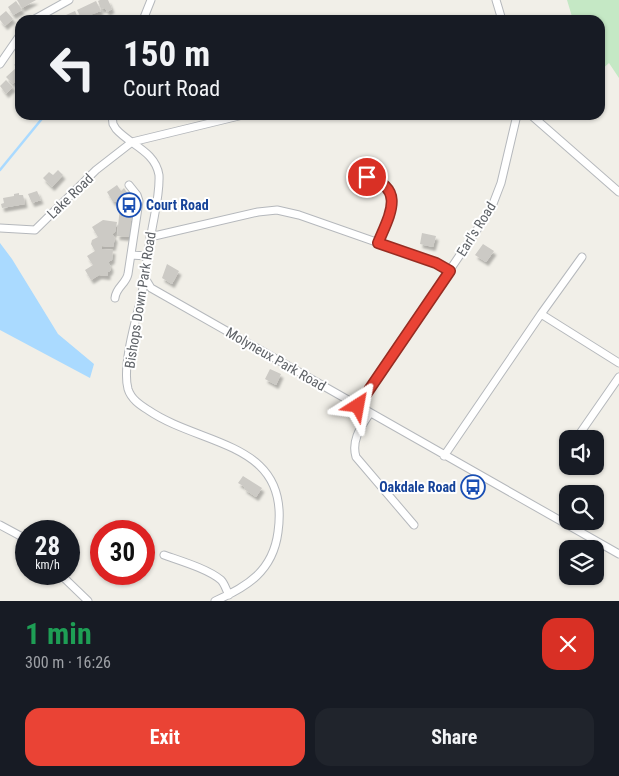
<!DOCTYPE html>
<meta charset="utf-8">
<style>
:root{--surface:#171b24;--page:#20242c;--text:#f1f3f6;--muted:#9ea1a6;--accent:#ea4335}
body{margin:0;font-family:"Roboto Condensed",sans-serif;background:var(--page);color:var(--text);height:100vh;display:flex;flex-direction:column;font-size:19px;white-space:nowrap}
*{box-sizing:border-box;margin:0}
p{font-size:16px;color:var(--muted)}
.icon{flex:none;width:28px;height:28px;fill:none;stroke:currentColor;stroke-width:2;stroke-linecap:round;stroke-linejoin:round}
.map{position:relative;height:601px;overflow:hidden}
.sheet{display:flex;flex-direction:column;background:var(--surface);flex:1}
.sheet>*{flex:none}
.top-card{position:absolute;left:15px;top:15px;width:590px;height:105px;border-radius:15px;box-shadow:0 1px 4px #0004;background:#171b24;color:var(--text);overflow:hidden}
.buttons{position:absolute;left:559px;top:430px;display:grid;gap:10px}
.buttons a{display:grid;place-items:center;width:45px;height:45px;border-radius:10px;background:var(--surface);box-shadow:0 1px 4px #0004;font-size:25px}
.speed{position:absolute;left:15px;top:520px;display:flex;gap:10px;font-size:25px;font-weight:700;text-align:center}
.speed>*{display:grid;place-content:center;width:65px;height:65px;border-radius:50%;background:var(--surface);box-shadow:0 1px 4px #0004;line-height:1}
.speed small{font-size:12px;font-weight:400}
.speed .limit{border:8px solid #d22;background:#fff;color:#111}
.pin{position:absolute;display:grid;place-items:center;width:42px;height:42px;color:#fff;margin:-21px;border:2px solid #fff;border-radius:50%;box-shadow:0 1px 5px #0007}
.me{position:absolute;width:55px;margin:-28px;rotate:34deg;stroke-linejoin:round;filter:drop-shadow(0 0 4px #0008)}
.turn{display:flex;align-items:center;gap:18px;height:105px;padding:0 25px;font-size:22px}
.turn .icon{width:65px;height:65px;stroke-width:2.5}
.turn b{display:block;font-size:35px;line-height:42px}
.round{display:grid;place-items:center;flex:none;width:52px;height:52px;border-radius:15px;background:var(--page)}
.head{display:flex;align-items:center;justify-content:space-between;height:85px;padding:0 25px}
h1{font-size:30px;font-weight:700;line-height:38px;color:#1e9e55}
.action{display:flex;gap:10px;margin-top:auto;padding:10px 25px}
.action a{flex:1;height:58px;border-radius:15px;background:var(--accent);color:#fff;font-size:20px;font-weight:700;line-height:58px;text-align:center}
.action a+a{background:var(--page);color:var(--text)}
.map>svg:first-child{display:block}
.green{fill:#c5e8c5}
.water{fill:#aadaff}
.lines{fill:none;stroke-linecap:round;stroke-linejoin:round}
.stream{stroke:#aadaff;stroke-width:2.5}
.building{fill:#cccac5;filter:url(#shadow)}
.street-casing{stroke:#b5b8bc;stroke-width:9}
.street{stroke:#fff;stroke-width:7}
.route-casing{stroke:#982c22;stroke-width:12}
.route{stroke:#ea4335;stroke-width:9}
.labels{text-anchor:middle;stroke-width:4;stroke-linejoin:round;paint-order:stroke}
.street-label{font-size:14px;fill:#5f6368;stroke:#fff}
.transit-label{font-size:14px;font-weight:bold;fill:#164399;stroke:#fff;text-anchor:start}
</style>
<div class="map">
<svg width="619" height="601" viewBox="0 0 619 601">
<defs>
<filter id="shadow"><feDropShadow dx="2.5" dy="4" stdDeviation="1" flood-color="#0004"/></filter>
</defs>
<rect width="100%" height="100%" fill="#f1efe8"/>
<path class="green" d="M567,0H619V78L609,63L600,71V20H573Z"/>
<path class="water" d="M0,243L12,259L58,334L94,364L90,378L0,330Z"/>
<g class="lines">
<path class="stream" d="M0,170L45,115"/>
</g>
<path class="building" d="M17,0H36L22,8Z
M100,0H108L112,9L107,12L105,8L101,9L98,1Z
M16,1L22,10L13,15L8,7Z
M96,1L101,11L81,18L77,10Z
M6,11L13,19L5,26L0,20V16Z
M75,11L79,20H68L66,15Z
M18,61L20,64V83L18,85L15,82L13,84L6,77L17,67L14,65Z
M6,80L13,87L6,94L0,86Z
M58,170L63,175L52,187L43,178L49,172L53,175Z
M117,185L121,191L124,188L134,203V221H131L129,237L117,236L120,207L116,202H113L107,192Z
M37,191L41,200L32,203L28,194Z
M19,193V195H23L25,204L2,208L1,204L4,203L3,198L14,196V194Z
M103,220L117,222L115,232L112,234L115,238L113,247L102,246V249L113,250L112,260L108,262L111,267L110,271L108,272V276L99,275L91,280L85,270L93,265L87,256L95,251L91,244L92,240L98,237L92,227Z
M422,233L436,236L433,247L420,244Z
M483,244L494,251L486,262L475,255Z
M167,264L179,271L172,284L162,278Z
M270,369L281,374L276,385L265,379Z
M243,476L262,488L256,497L244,489L245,487L238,483Z"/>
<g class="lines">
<g class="street-casing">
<path id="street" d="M496,0L502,20
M33,20L69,0
M143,20L151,0
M0,64L20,35
M112,115L113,124L116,129C130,145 155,151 159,175C160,195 154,215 151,235C147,256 145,278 141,299C135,322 122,367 128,389C131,399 140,405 148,410C202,447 291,441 278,532C273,571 247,587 215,601
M531,115L619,192
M353,173C361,175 373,176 380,180C403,194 385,226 378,243
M0,228L35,230L96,170L132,142L243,115
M150,237L258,212L277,210L299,215L436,263L450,271
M131,255L147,256
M145,278L151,288L619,554
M115,298C116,287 126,284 128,274L139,201L137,195L129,185
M541,314L619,363
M358,406L491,209L501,183L517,115
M370,413C361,427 351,440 356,457L414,525
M576,439L619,377
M566,453L568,452
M444,456L541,314L582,257
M0,525L26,539
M164,555C181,561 208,569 221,580C225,584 226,590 229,595
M60,574L88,601"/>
</g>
<use href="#street" class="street"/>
</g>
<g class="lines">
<g class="route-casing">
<path id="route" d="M358,406L450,271L436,263L378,243C389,216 407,188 367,177"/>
</g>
<use href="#route" class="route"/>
</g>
<defs>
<g id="bus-ring" transform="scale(1.25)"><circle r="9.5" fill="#fff" stroke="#1a4fb4" stroke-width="1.5"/><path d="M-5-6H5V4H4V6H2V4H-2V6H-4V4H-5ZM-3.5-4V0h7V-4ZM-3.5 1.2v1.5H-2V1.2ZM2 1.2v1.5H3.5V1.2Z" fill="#1a4fb4"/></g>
</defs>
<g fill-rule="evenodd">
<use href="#bus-ring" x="129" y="205"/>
<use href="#bus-ring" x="473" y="487"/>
</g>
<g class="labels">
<g class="street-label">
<text transform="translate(70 196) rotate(-44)" y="5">Lake Road</text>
<text transform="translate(476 229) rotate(-58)" y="5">Earl's Road</text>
<text transform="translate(140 300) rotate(-81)" y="5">Bishops Down Park Road</text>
<text transform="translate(276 359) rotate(30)" y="5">Molyneux Park Road</text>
</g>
<g class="transit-label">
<text x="146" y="210">Court Road</text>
<text x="456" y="492" text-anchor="end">Oakdale Road</text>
</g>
</g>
</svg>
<div class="buttons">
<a><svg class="icon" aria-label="sound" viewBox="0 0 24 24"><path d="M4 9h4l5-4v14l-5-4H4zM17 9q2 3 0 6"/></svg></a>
<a><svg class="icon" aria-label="search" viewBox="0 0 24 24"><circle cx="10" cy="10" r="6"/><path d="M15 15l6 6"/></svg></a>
<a><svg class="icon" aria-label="layers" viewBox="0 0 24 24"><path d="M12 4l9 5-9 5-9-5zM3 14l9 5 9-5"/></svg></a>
</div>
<div class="speed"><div>28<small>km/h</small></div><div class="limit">30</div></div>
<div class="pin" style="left:367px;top:177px;background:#d93025"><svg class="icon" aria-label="arrive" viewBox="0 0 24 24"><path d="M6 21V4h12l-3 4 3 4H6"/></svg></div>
<svg class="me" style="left:358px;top:406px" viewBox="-20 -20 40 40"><path d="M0-17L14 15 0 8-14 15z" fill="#ea4335" stroke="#fff" stroke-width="4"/></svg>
<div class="top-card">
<div class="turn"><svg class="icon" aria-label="left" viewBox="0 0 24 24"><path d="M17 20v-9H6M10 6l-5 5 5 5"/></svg><div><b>150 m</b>Court Road</div></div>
</div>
</div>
<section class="sheet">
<div class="head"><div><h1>1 min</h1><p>300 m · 16:26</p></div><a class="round" style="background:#d93025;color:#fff"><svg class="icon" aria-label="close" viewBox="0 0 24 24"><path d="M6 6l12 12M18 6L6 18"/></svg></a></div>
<div class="action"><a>Exit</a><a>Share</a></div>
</section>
